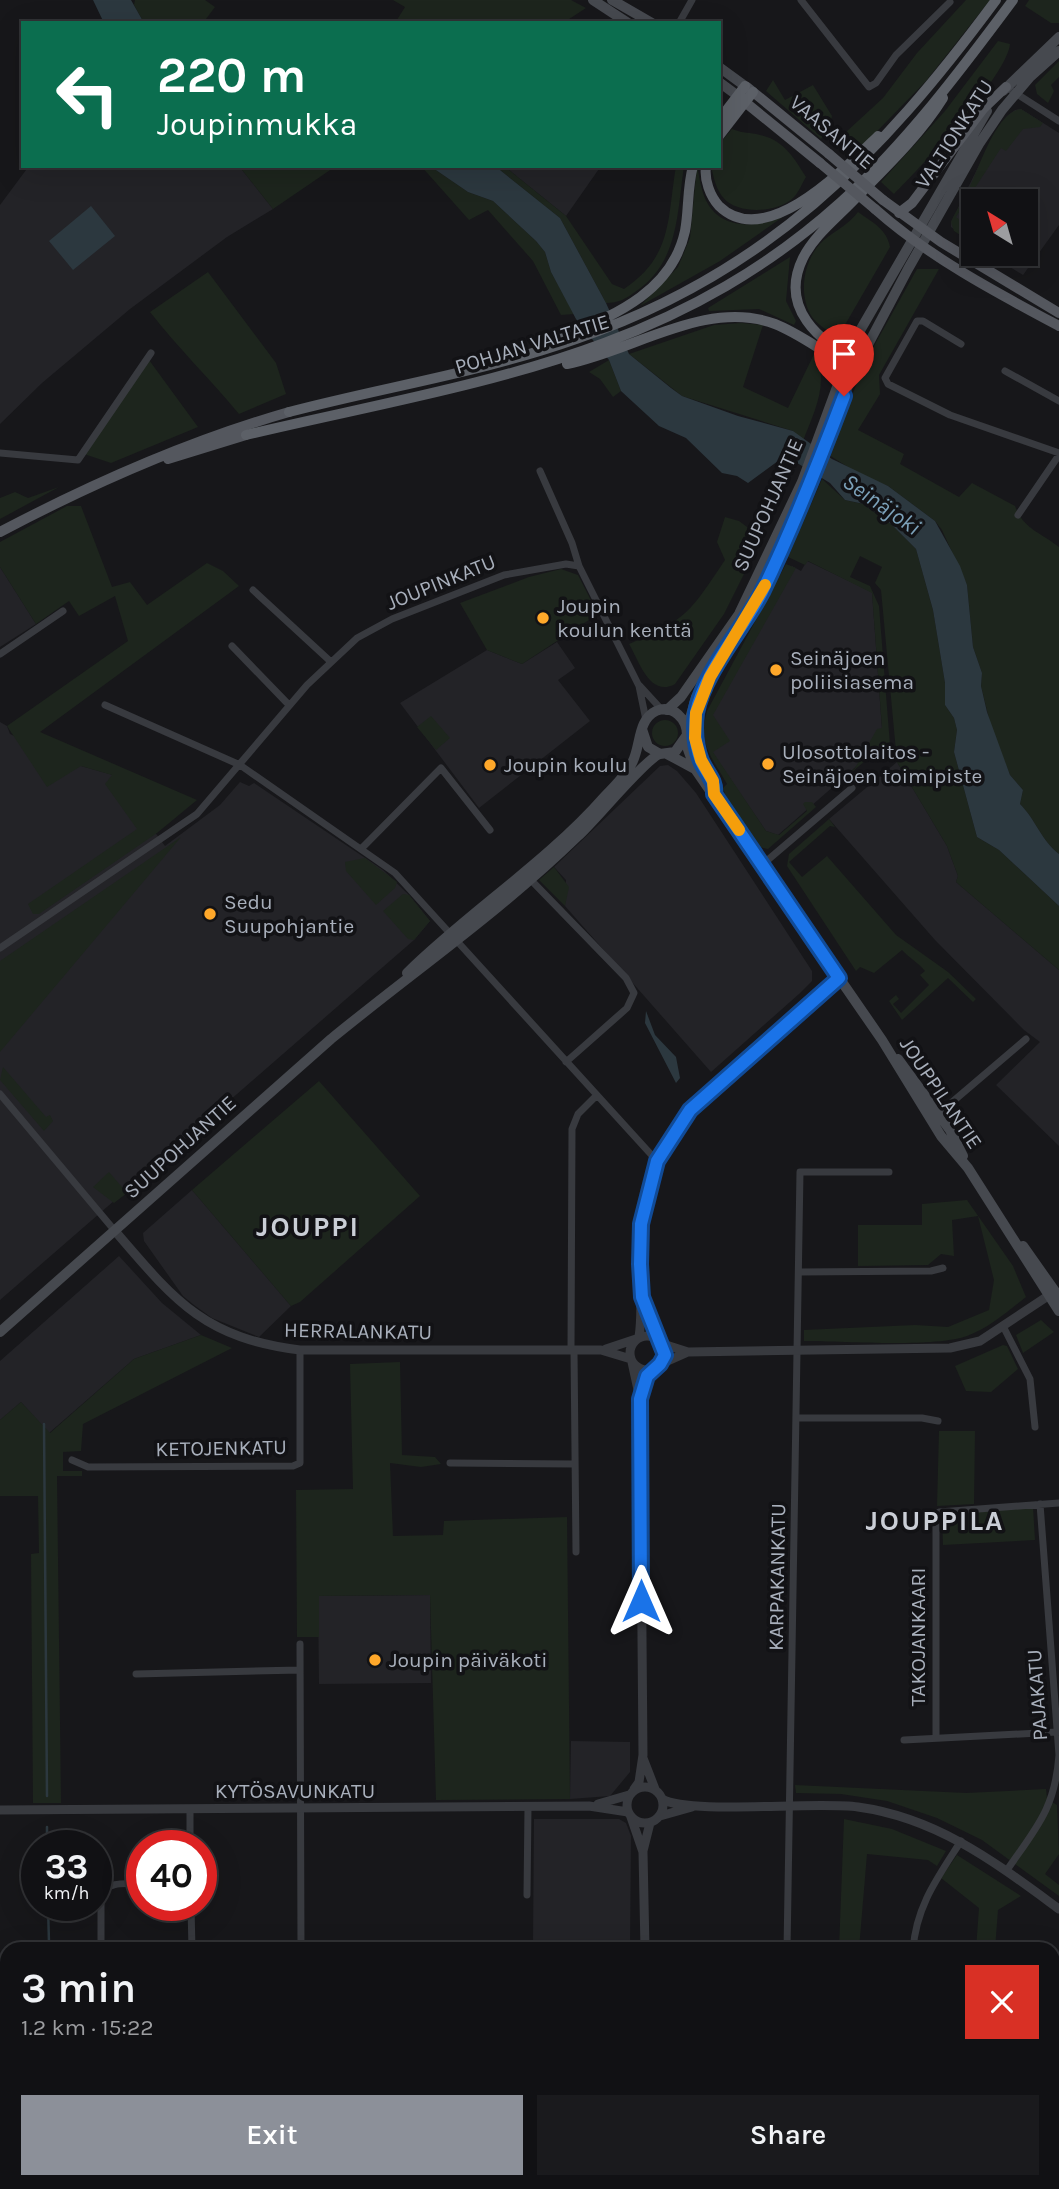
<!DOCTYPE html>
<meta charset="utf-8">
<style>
:root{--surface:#111114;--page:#1a1a1d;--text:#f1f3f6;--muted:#9c9da0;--line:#303134;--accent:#8c9099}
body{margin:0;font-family:Karla,sans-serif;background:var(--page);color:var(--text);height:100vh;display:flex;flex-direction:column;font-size:26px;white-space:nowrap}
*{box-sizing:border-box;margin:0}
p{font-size:23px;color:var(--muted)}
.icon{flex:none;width:38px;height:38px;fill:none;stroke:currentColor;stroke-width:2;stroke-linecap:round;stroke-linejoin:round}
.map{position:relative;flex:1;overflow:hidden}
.drawer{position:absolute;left:0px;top:1942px;width:1060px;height:247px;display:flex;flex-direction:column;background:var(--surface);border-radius:21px 21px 0 0;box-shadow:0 7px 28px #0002,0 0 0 2px var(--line)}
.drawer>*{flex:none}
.banner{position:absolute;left:21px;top:21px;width:700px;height:147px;border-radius:0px;box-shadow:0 7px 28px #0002,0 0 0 2px var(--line);background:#0b6e4f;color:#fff;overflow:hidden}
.needle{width:46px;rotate:323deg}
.tools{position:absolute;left:961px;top:189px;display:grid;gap:14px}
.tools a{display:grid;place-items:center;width:77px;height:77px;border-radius:0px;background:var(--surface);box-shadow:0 7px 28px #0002,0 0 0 2px var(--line);font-size:35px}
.speed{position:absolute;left:21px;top:1830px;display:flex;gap:14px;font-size:35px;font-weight:700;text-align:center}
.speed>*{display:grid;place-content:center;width:91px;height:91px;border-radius:50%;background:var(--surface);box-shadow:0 7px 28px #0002,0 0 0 2px var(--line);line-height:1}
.speed small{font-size:18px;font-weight:400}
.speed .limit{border:10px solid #d22;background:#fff;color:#111}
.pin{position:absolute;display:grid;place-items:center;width:60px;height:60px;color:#fff;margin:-72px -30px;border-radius:50% 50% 50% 0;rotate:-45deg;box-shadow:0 0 7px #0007}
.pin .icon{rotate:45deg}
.me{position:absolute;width:77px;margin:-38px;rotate:0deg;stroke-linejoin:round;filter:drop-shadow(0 0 5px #0008)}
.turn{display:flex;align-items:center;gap:24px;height:147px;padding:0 21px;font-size:32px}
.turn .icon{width:91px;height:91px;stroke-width:2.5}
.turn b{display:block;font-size:49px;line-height:60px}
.round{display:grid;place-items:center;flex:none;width:74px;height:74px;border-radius:0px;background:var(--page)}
.headline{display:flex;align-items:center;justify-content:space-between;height:119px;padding:0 21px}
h1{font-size:42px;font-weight:600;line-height:52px}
.button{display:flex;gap:14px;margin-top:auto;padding:14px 21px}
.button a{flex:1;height:80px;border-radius:0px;background:var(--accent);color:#fff;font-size:28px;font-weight:600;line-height:80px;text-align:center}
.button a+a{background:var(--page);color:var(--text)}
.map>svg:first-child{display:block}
.built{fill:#232327}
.green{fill:#1d251d}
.water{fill:#2c383f}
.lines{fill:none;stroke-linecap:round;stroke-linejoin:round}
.stream{stroke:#2c383f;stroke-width:2.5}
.minor{stroke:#383a3f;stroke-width:7}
.tertiary{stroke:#383a3f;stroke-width:9}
.secondary{stroke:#46494f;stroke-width:10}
.primary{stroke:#54575e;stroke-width:10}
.trunk{stroke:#5c6067;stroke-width:10}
.primary-bridge{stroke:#54575e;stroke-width:10}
.route-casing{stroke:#114b97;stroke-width:18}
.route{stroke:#1a73e8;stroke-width:12}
.slow{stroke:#f59e0b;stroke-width:12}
.poi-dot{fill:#ffa82a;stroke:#121215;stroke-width:2.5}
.labels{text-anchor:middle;stroke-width:7;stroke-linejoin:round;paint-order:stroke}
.street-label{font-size:21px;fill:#a8afbb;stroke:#121215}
.poi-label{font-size:21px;fill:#a8afbb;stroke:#121215;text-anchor:start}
.water-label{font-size:23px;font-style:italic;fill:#7ca1b9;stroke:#121215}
.district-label{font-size:28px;font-weight:bold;letter-spacing:2px;fill:#caced6;stroke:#121215}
</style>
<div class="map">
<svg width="1059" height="2189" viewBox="0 0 1059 2189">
<rect width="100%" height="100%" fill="#17171a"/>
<path class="built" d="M1021,109L1059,133V225L1023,275L989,254H1026V201H973V243L951,227V222L993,137L1007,116L1015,110Z
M29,166H239L273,209L227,237L130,309L42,383L0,424V205Z
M504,166H601L566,216Z
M807,561L872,592L883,743L778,835L766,831L705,742L709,713L792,566L801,571Z
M0,567L36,624L0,647Z
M557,642L575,668L558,680L590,721L479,808L400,703L487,650L522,664Z
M0,722L7,726L10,734L81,766L113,775L165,846L220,805L240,782L249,786L254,783L383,870L409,895L430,921L414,940L0,1300Z
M897,762L947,846L958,876L956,882L1059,970V1146L996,1085L1040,1042L1024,1030L935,940L829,819Z
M668,765L677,771L696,793L812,971V981L799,994L711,1072L565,906L566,880L554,867L660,766Z
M192,1190L291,1306L259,1337L212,1318L194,1305L183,1296L144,1241L143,1233Z
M119,1256L162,1303L201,1335L134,1359L49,1433L21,1402L0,1420V1361Z
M430,1595L431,1683L319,1684L318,1596Z
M571,1741L630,1742V1772L610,1796L570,1799Z
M534,1819H619L626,1823L631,1836L630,1949H436V1945L533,1943Z"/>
<path class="green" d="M135,0H205L215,7L203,23H144L134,5Z
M393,0H571L586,8L563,23H395L405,7Z
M966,0H990L926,81L850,159L833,144L883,98L917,53Z
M1029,0H1059V23H1051L1025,6Z
M998,41L1010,44C1007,76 920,168 894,194L881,182L945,111Z
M1059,61V77L1051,85L1054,91L1048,103L1037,94L1035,85Z
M773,80L785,100L813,85L832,116L830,128L821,139L766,91Z
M1021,109L1043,123L1040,127L1023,129L1006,151L1001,148L956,217L962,222L959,227L973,236V243L954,231L951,222C956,210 964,200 969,188C979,169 996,111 1021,109Z
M732,129C745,134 749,132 760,135C784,140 794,158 806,177C802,183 799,192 794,197C781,211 748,214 731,204C718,197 714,180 711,166H719V144Z
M239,166H336L273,209Z
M421,166H430L468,192L493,201L536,241L545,252L551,272L574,314L561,315L533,261L488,210L469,220Z
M495,166H504L566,216L612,284L624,289C673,256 667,219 676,166H684C677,213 679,263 635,292C625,299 619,303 606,303L560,218Z
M697,166C699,174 700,184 703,193C715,231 757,230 787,214L720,261L640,306L678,267L690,238Z
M858,212C872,222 887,229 890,247L838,337C829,332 818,325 812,317C797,294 804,257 824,240C836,230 848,225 858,212Z
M790,257L786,301L796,321L794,325L759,309L709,311L708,308Z
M917,269H939L879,375L880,394L858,430L904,454L900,464L959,497L972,483L1015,506C1023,529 1042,533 1059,547V854C1041,840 1036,820 1020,804L1023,790L1010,775L992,731L981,686L982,673L973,647L967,585L942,530L935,521L888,486L862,476L829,455L865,362Z
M208,272L276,363L286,394L239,414C210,379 178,348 150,312Z
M741,323L763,325L743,387L788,408L814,354C831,380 813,415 803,441L793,431L682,396L629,354L714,325Z
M149,360L198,427L111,463L84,454Z
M609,360L621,391L613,397L600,379L589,372Z
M822,479L845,500L863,504L892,525L916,549L933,610L945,683V705L954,718L957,730L954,752L977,837L999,850L1059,906V970L956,882L958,876L947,846L897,762L881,590L875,583L882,567L860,556L850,577L870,586L879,606L890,745L886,754L881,748L837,784L855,768L877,729L882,728L872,593L808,561L805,565L788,557Z
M59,487L0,519V498L15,492L28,498Z
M67,506H81L112,587L130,582L147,605L207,563L223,571L239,586L40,732L197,800L157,833L39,914H33L28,904L137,829L105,784L112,775L81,766L47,787L7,726L128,641L115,596L79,616L69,601L36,624L0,567V542Z
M725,517L739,521L762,538L724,614L675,684C650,698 639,661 629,644C688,619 690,612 725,560L717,542Z
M786,564L796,568L713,715L730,741L713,752L766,831L779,835L807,811L803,804L805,802H812L816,807L768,849L759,847L727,800L723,788L727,784C711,756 698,744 707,711Z
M561,569L578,575L598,614L522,664L487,650L460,603L529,577Z
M431,716L450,738L436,750L417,727Z
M652 733a13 13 0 1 1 26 0a13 13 0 1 1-26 0Z
M829,819L835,827L830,826L789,862L802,877L827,856L896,935L948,972L976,999L973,1002L948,978L902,1020L889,1001L896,995L899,999L893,1004L901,1013L929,985L920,975L925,971C919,963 909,958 902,950L874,973L860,967L856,971L787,866L789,854Z
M181,837L0,1052V961Z
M365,858L397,882L395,888L376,905L346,871L345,862Z
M554,867L569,887L565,906L539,880Z
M403,894L409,895L430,921L414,940L408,939L383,911Z
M3,1067L46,1117L50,1115L53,1121L44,1131L0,1080Z
M319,1081L420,1196L300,1302L291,1306L192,1190Z
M109,1172L127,1193L114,1203L93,1187Z
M967,1200L1013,1266L1026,1297C1008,1311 989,1328 967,1336C932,1348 845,1341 804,1341V1330L915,1325L948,1327L989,1310L994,1280L978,1216L952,1220L954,1256L941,1254L928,1265L858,1266V1225H922V1204Z
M1041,1320L1054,1332L1023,1353L1016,1335Z
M201,1335L232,1348L83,1424L81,1451L63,1452V1471H82V1476H57L61,1803H33L31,1554L39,1553L38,1496H0V1420L21,1402L50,1433L134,1359Z
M1003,1345L1007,1346L1018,1369L991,1392L966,1391L955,1366Z
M400,1362L402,1455L435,1457L441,1464L421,1467L390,1463L393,1536L443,1535L444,1521L567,1517L570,1799L436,1800L430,1595L319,1596V1637H297L296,1490L353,1489L350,1364Z
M939,1431H975L974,1504L937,1506Z
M1033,1507L1035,1540L943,1545L942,1514Z
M795,1785L966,1793L1046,1789L1047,1799L1057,1805L1059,1854L1045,1874L1059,1885V1896L982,1840L937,1818L887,1801L841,1794L796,1793Z
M844,1819L892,1829L946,1851L937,1866L928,1860L867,1854L859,1949H839Z
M957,1855L1021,1896L998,1910L995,1949H976L979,1908L941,1878Z"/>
<path class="water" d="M93,0H131L144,23H104Z
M430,166H495L560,218L606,303L629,354L671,388L682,396L738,416L793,431L832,459L888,486L935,521L960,566L967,585L973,647L982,673L981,686L987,712L1010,775L1023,790L1020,804C1036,820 1041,840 1059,854V906L999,850L977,837L954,752L957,730L954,718L945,705V683L933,610L916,549L892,525L864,504L845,500L830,483L789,458L778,461L748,483L737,476L722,473L686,438L659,426L621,391L609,360L576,319L551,272L545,252L536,241L493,201L468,192Z
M91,206L115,236L73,270L49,241Z
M646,1011L655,1035L676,1057L680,1078L676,1083L645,1023Z"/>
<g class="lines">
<path class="stream" d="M44,1424L47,1796
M47,1827V1846
M48,1906L49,1943"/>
<path class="minor" d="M801,0L869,87L876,83L896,55L950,2
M679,23L692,0
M1006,87L1059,121
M961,344L923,321H917L885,378L888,384L950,415L1059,453
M1005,371L1059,401
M0,453L78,460L151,353
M540,471L572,543L579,566
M1018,515L1059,455
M253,590L330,661
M232,646L289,705
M0,654L63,611
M640,686L662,710
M105,705L240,765L395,873L657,1161
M361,849L441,768L490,830
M763,864L852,788
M529,878L626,978L634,993L627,1008L566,1062
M0,948L197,814L307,685L357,638L392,619L504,575L566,564L579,566L639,686L646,720
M0,1094L115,1231
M937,1115L1026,1039
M799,1272L931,1271L943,1268
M1004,1328L1030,1379L1035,1427
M571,1350L572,1129L578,1114L596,1096
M574,1350L576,1552
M798,1418H922L938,1421
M72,1460L88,1467L293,1466L300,1463V1350
M450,1463L575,1464
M300,1644L301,1950
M136,1674L300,1670
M936,1737V1520L939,1512L1059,1503
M904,1740L1057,1732
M190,1809V1846
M1007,1870C1036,1828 1055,1809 1059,1755L1040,1504
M527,1895L528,1807
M191,1906L192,1950
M101,1950V1896C109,1880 126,1884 142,1884
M787,1950L800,1172H889
M913,1950C916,1906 938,1877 961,1841
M1057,2118H1059
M104,2182V2189
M192,2182V2189
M303,2182V2189
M795,2182L797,2189
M832,2189L839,2182"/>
<path class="tertiary" d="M115,1231C175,1301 204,1338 300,1350H601L631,1359
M642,1299L660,1341
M630 1353a17 17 0 1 1 34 0a17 17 0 1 1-34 0Z
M639,1337C645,1298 635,1258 642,1220C655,1140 696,1102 754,1051C782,1027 810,1002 839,978
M663,1344L688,1352L950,1348L980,1341L1054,1292
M606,1349L636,1339
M632,1362L640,1399L643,1755L639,1782L634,1789
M661,1364L688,1352
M643,1758L655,1789
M627 1805a18 18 0 1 1 36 0a18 18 0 1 1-36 0Z
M662,1799C690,1815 815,1801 858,1807C938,1818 996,1863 1059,1909
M598,1804L629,1795
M0,1810L589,1806L628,1812
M660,1816L692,1807
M631,1817L643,1852L645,1950
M643,1851L650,1823
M1054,1986L1059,1977
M646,2189V2182
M917,2189L922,2182"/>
<path class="secondary" d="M593,0L628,23
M612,0L652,23
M719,67L745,86
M719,82L738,96
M1003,91L1059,37
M667,710L681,697L739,614L802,482L854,341L987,111
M697,710V746L713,781L714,792
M687,729L696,697L761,593L810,488L852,375L908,269L979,144L1002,110L1030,77L1059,51
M685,741L695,769L882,1040L941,1136L968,1168L1059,1311
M667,754L695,769
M407,973C470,911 546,863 605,796C615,786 626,775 632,763C641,747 637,720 656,711C673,704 687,719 687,735L675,752L660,754L648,747L642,729
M898,1059L950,1130L963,1156
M1023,1246L1059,1297
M0,1332L331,1039C414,971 501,911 578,836C595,821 646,758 660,754"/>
<path class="primary" d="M747,87L829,154
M740,98L820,163
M883,200L941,242L1059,313
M875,209C929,257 995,292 1059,326
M899,213L912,203L983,109L1006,87
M168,459L246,435
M0,532C93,483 188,441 289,412"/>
<path class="trunk" d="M719,120L745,86
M719,136L753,92
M706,166C704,180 710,196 719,206C766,252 846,167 878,136
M563,337C614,315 672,292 685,231C689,210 687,188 693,166
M860,360C818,343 779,307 803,258C813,238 832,222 848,206C881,172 918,138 943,98
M567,364C633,351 707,298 775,324C803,335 827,356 855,368
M289,412C384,387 483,372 576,339C766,274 880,157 996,0
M246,435C466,383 666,360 841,202C906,143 961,70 1013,0"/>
<path class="primary-bridge" d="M829,154L883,200
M820,163L875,209"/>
</g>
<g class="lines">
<g class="route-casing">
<path id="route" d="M641,1601L640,1399L647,1376L660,1364L665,1355L642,1297L640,1264L641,1224L657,1161L690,1110L839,978L714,794C716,780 706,773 701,761C695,746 694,729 696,713C703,673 743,629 762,592C793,528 819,462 844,396"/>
</g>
<use href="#route" class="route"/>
<path class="slow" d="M739,830L714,794L713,781L701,760L695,738L696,713L710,677L765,585"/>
</g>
<g class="poi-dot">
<circle cx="543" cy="618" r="7"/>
<circle cx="776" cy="670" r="7"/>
<circle cx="768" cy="764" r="7"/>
<circle cx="490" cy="765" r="7"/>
<circle cx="210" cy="914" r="7"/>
<circle cx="375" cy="1660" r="7"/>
</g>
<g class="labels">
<g class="street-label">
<text transform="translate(832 132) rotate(40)" y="7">VAASANTIE</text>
<text transform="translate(954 134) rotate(-57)" y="7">VALTIONKATU</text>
<text transform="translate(532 344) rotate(-17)" y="7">POHJAN VALTATIE</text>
<text transform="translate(768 505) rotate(-66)" y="7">SUUPOHJANTIE</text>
<text transform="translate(441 582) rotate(-22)" y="7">JOUPINKATU</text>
<text transform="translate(941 1093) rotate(56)" y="7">JOUPPILANTIE</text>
<text transform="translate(180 1147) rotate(-42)" y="7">SUUPOHJANTIE</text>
<text transform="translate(358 1331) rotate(1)" y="7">HERRALANKATU</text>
<text transform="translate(221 1448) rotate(-1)" y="7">KETOJENKATU</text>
<text transform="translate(777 1577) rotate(-89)" y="7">KARPAKANKATU</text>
<text transform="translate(918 1637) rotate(-90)" y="7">TAKOJANKAARI</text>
<text transform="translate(1037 1695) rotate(-94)" y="7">PAJAKATU</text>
<text x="295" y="1798">KYTÖSAVUNKATU</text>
</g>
<g class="poi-label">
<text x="557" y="613">Joupin<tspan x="557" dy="24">koulun kenttä</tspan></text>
<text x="790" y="665">Seinäjoen<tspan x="790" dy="24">poliisiasema</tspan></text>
<text x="782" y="759">Ulosottolaitos -<tspan x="782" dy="24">Seinäjoen toimipiste</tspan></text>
<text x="504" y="772">Joupin koulu</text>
<text x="224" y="909">Sedu<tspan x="224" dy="24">Suupohjantie</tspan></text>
<text x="389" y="1667">Joupin päiväkoti</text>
</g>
<g class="water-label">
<text transform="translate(882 504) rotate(35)" y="8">Seinäjoki</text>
</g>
<g class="district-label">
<text x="308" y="1236">JOUPPI</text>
<text x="935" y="1530">JOUPPILA</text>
</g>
</g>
</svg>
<div class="tools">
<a><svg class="needle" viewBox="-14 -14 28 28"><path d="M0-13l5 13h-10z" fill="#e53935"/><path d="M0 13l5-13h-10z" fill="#9c9da0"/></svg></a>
</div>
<div class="speed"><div>33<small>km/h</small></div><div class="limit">40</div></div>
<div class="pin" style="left:844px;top:396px;background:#d93025"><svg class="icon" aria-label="arrive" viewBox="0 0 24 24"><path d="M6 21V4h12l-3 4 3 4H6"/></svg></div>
<svg class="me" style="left:641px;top:1601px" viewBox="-20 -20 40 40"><path d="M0-17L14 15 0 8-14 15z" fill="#1a73e8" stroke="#fff" stroke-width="4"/></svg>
<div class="banner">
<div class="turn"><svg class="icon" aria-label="left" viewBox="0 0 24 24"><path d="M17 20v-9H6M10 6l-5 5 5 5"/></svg><div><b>220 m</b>Joupinmukka</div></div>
</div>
<section class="drawer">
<div class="headline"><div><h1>3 min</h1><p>1.2 km · 15:22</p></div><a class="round" style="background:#d93025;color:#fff"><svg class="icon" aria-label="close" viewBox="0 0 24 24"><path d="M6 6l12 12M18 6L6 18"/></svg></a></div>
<div class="button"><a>Exit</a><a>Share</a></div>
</section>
</div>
